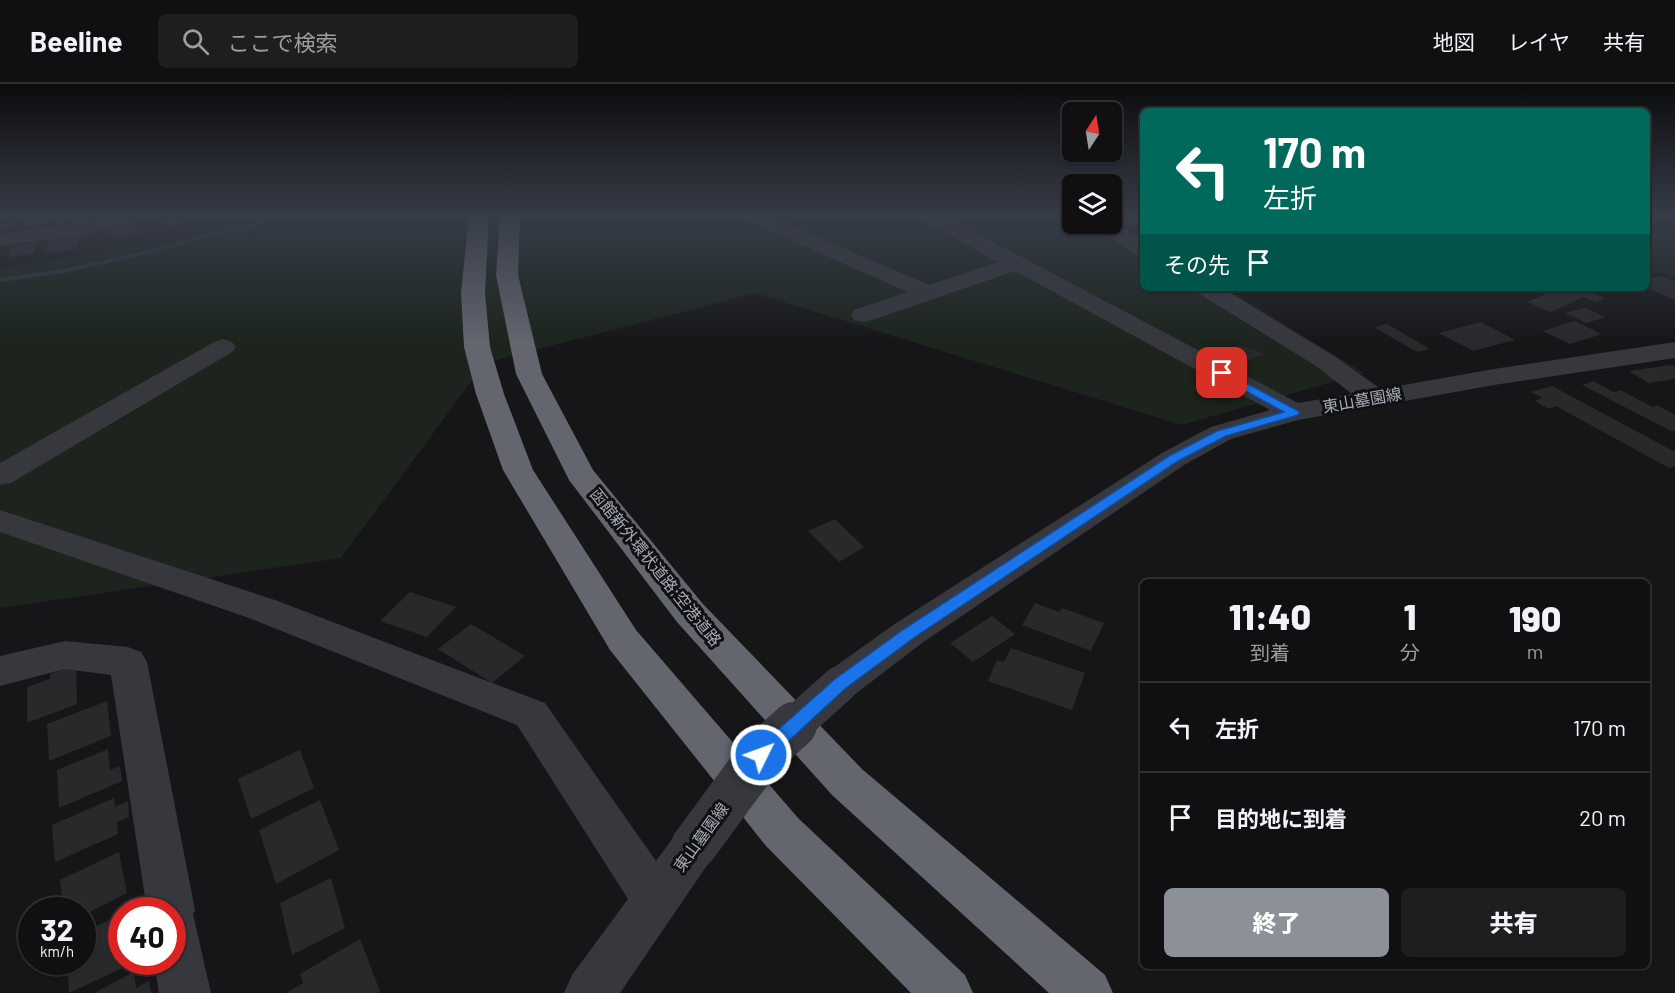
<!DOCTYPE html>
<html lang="ja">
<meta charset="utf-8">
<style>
:root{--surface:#101012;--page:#1e1e20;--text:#f1f3f6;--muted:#9c9d9f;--line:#303032;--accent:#8c9099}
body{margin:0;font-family:Barlow,"Noto Sans JP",sans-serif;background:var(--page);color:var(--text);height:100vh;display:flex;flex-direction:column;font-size:22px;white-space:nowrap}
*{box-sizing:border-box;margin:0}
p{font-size:20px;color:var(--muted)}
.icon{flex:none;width:33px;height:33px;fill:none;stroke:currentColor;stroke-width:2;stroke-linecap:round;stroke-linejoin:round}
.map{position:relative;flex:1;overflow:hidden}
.drawer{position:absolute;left:1140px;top:495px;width:510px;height:390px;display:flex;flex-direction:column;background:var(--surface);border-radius:9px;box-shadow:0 2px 4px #0004,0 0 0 2px var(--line)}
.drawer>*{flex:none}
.banner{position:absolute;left:1140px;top:24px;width:510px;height:183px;border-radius:9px;box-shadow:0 2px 4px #0004,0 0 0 2px var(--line);background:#00695c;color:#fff;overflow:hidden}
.needle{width:39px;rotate:12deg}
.buttons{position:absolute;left:1062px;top:18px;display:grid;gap:12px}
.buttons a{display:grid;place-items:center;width:60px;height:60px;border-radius:9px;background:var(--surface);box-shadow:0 2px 4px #0004,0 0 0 2px var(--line);font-size:30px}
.speed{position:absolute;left:18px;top:813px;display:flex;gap:12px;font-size:30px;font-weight:700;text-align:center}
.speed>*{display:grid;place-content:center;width:78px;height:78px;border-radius:50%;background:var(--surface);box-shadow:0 2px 4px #0004,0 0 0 2px var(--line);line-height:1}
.speed small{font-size:15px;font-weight:400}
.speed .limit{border:9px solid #d22;background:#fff;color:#111}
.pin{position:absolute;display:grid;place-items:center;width:51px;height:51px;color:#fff;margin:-26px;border-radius:12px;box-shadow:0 3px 9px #0006}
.me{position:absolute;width:66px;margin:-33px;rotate:48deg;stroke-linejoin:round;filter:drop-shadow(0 0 4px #0008)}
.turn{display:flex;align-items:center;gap:21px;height:126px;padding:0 24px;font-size:27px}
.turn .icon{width:78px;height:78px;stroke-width:2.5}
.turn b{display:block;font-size:42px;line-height:51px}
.then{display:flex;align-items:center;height:57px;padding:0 24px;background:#0003;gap:12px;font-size:22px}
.eta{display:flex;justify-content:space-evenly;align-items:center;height:102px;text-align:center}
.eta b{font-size:36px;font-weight:800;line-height:42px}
.primary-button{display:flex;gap:12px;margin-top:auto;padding:12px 24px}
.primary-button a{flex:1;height:69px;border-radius:9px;background:var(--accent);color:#fff;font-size:24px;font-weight:800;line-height:69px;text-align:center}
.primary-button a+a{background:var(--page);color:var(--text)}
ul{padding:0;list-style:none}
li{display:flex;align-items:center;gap:18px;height:90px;padding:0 24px;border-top:2px solid var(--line)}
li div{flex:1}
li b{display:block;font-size:22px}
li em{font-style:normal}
header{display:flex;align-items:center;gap:36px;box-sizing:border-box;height:84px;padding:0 30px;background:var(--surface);border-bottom:2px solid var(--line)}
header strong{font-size:28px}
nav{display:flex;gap:33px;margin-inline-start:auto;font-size:21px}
.search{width:420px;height:54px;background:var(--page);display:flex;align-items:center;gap:15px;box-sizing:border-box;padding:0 21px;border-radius:9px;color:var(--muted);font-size:22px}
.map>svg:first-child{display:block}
.green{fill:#1c241d}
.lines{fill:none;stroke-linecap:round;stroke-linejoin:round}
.stream{fill:#2b353d;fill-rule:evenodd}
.building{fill:#29292c}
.minor{fill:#37383e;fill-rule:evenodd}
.highway{fill:#63656f;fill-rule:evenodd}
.minor-bridge-far1{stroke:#37383e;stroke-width:36}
.minor-bridge{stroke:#37383e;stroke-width:46}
.route{fill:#1a73e8;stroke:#114b97;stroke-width:1.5}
.labels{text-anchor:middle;stroke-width:6;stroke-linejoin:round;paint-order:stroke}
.street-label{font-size:16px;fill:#a7acb9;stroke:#111113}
</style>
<header>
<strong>Beeline</strong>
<div class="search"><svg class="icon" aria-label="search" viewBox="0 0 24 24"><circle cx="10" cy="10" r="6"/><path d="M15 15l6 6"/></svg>ここで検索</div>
<nav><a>地図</a><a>レイヤ</a><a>共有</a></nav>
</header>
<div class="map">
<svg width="1675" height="909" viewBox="0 0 1675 909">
<rect width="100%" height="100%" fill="#161618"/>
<path class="green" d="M354,132H1072V140H1112V135L1143,154V204H1225L1364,289L1181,341L755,209L485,279L341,474L0,524V184L264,143Z
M1647,132H1675V193L1647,186Z"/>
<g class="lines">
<path class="stream" d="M271,132H278L253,143L209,152L164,166L64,189L0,198V194L64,185L162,163L206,149L250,141Z"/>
</g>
<path class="building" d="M59,132H89L86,136L53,140Z
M172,132H188L193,134L170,142L159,136Z
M1128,132L1143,140V144L1135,146L1115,135Z
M52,133L47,140L18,144L23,137Z
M130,137L148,146L119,156L104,147Z
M16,138L10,146L0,147V140Z
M82,150L77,165L44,170L50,155Z
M39,158L32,170L7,173L14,161Z
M1662,192L1675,198V216L1647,204V195Z
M1559,204H1580L1605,214L1596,218L1583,213L1551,228L1527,218Z
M1585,224L1606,233L1586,239L1565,229Z
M1574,237L1602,250L1570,260L1542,247Z
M1481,238L1515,256L1473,267L1439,249Z
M1387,240L1430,265L1417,268L1374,243Z
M1241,261L1265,270L1224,286L1205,274Z
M1672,281L1675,283V295L1648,299L1629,287Z
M1593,297L1614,308L1620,306L1653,323L1657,321L1675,331V346L1671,347L1582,301Z
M1552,302L1675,368V382L1669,384L1556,322L1549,325L1535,317L1542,314L1531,308Z
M835,435L864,463L839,478L808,447Z
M410,508L456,523L427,553L380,537Z
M1035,519L1059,528L1062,524L1104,539L1091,567L1022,541Z
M992,532L1015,550L973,578L950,559Z
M471,540L525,572L492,599L438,565Z
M1011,564L1085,589L1072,626L988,597L997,576L1004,578Z
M76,581L77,620L27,639V603L50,595V590Z
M107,617L111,652L49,677L47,640Z
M108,665L110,686L120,682L122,697L59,724L57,686Z
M300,666L314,704L251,735L238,695Z
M114,714L115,723L128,717L129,733L117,738L118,750L55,778L52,741Z
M320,716L339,766L276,800L259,746Z
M119,768L127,809L82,832V826H64L60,796Z
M331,794L345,844L292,871L280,819Z
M122,830V878H135L69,909L68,878H82V849Z
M360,855L380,907L377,909H286L303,899L300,890Z
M134,888L136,904L149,897L151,909H94Z"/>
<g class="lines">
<path class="minor" d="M104,132H134L131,136L87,150L0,162V150L84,138Z
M742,132H769L929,201L998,178L922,136L919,132H944L1298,319L1352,310L1316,282L1198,209L1195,204H1222L1334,272L1381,305L1500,284L1675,258V274L1500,300L1298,336L1231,355L1184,381L922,559L854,611L840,615L826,611L821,600L826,589L896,539L1162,369L1211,343L1270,326L1015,187L872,236L863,238L854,236L851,231L854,226L908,208L745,136Z
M1112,137L1143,156V171L1135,170L1095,144L1092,140H1112Z
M223,255L232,258L236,263L232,268L11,399L0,401V379L214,258Z
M0,426L275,516L545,619L656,777L678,747L694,741L710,747L717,762L710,777L620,909H564L572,891L628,815L517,641L249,534L0,448Z
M65,557L128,563L141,568L147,578L195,826L193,830L211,909H159L154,878H172V826H147L111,591L65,585L0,602V572Z"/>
<path class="highway" d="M469,132H489L485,209L490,263L504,310L533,386L636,546L798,734L965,891L973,909H911L766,762L610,566L503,386L476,310L464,263L461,209Z
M500,132H520L518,191L542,290L593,386L703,520L862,685L1105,891L1113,909H1049L832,711L677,538L569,396L516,290L496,191Z"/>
<path class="minor-bridge-far1" d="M792,643L840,600"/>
<path class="minor-bridge" d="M694,762L761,671L794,641"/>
</g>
<linearGradient id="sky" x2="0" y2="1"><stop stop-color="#0c0c0d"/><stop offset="0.51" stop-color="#363c48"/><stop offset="1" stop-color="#363c48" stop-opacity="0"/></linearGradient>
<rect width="1675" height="259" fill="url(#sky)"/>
<path class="route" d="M1222,286L1300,328L1298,331L1226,352L1178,377L915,553L846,604L767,677L761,679L755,677L752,671L755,666L835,595L904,545L1169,372L1217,347L1284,328L1218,292V287Z"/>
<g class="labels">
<g class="street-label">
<text transform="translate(1362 316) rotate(-10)" y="6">東山墓園線</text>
<text transform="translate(656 483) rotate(51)" y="6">函館新外環状道路;空港道路</text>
<text transform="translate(701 753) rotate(-54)" y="6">東山墓園線</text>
</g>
</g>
</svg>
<div class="buttons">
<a><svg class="needle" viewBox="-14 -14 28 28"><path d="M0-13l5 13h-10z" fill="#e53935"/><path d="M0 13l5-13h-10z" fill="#9c9d9f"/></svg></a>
<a><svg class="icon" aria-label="layers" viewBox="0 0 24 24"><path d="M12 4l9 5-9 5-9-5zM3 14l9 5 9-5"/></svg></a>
</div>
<div class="speed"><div>32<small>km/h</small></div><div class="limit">40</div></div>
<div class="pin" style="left:1222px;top:289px;background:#d93025"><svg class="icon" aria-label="arrive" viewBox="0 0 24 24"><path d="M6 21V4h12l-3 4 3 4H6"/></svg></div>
<svg class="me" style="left:761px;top:671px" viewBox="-20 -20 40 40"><circle r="17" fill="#1a73e8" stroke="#fff" stroke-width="3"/><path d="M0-11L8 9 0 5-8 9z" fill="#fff"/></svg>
<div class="banner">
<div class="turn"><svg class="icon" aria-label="left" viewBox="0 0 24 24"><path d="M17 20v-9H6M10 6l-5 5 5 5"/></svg><div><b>170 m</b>左折</div></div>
<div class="then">その先<svg class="icon" aria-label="arrive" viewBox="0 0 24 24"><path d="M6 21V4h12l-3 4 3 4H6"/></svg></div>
</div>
<section class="drawer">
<div class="eta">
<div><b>11:40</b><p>到着</p></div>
<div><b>1</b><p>分</p></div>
<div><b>190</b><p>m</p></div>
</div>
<ul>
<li><svg class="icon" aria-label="left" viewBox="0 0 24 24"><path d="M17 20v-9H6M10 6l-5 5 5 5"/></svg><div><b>左折</b></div><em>170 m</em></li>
<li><svg class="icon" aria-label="arrive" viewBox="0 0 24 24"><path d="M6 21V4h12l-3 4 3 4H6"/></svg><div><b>目的地に到着</b></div><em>20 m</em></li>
</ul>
<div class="primary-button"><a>終了</a><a>共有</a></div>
</section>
</div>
